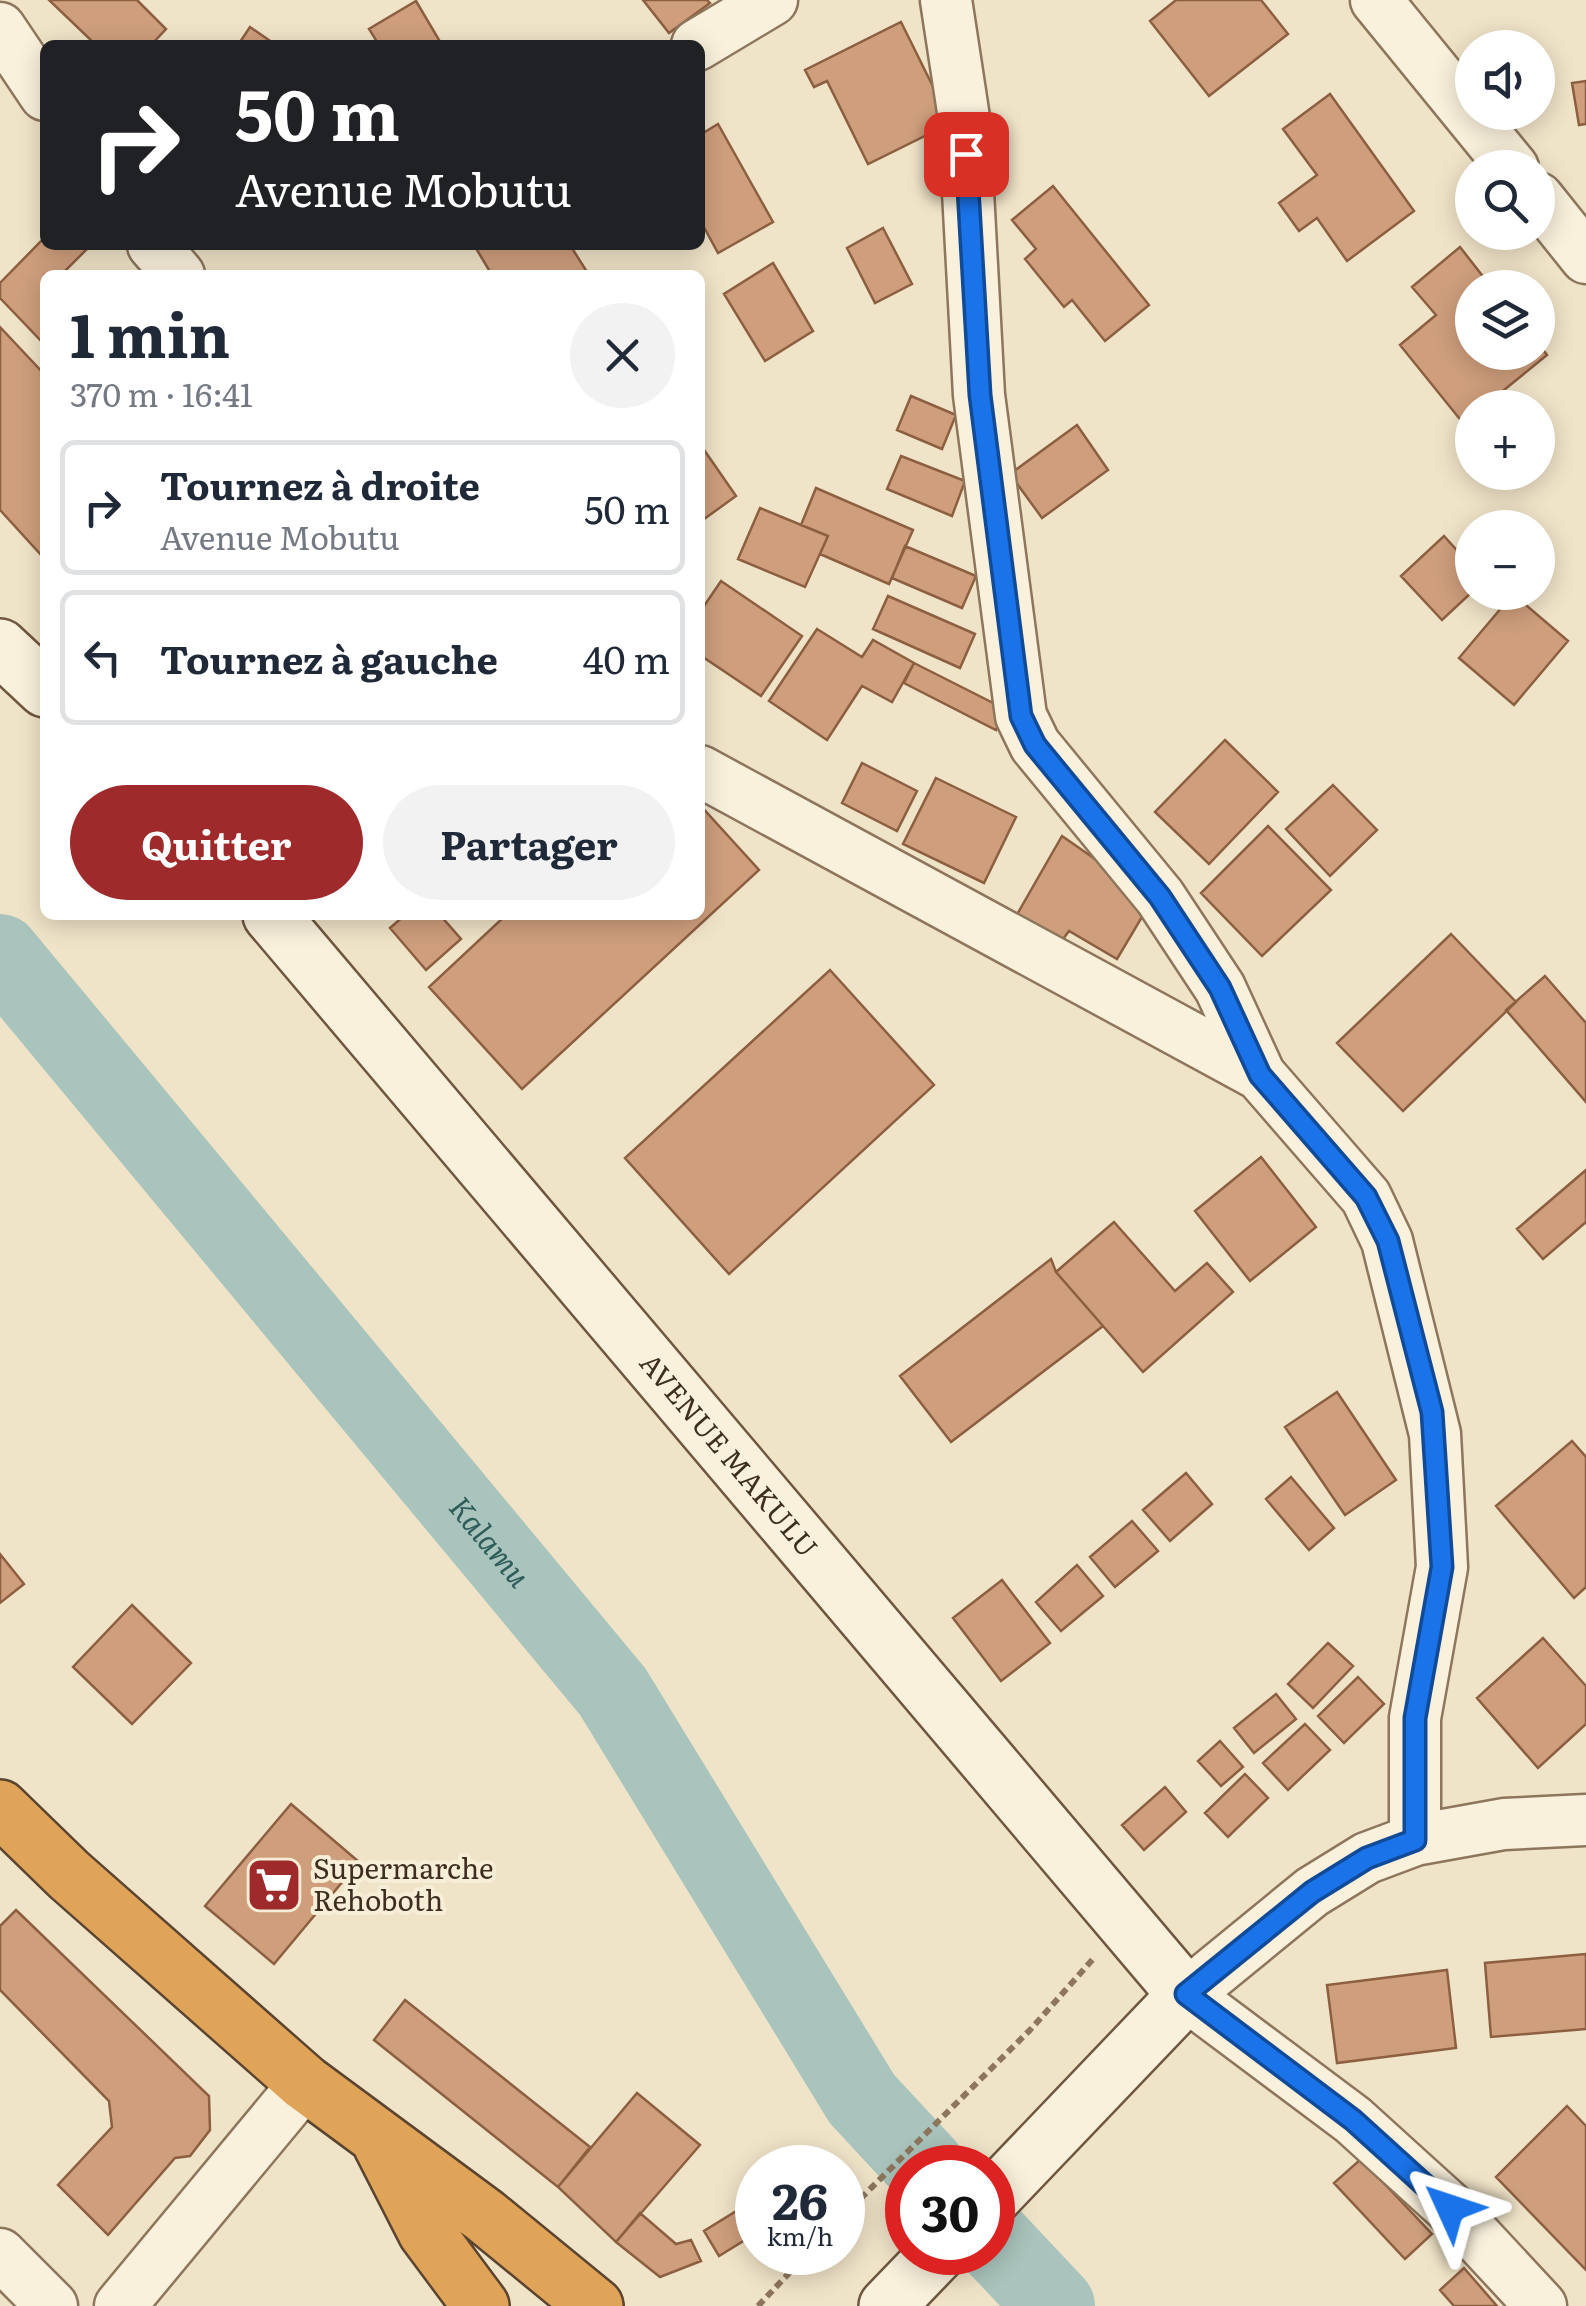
<!DOCTYPE html>
<html lang="fr">
<meta charset="utf-8">
<style>
:root{--surface:#fff;--page:#f2f2f3;--text:#1f2937;--muted:#747a83;--line:#e0e1e3;--accent:#9e2a2b}
body{margin:0;font-family:Literata,serif;background:var(--page);color:var(--text);height:100vh;display:flex;flex-direction:column;font-size:38px;white-space:nowrap}
*{box-sizing:border-box;margin:0}
p{font-size:32px;color:var(--muted)}
.icon{flex:none;width:55px;height:55px;fill:none;stroke:currentColor;stroke-width:2;stroke-linecap:round;stroke-linejoin:round}
.map{position:relative;flex:1;overflow:hidden}
.side{position:absolute;left:40px;top:270px;width:665px;height:650px;display:flex;flex-direction:column;background:var(--surface);border-radius:15px;box-shadow:0 5px 25px #0003}
.side>*{flex:none}
.banner{position:absolute;left:40px;top:40px;width:665px;height:210px;border-radius:15px;box-shadow:0 5px 25px #0003;background:#202124;color:#fff;overflow:hidden}
.fabs{position:absolute;left:1455px;top:30px;display:grid;gap:20px}
.fabs a{display:grid;place-items:center;width:100px;height:100px;border-radius:50%;background:var(--surface);box-shadow:0 5px 25px #0003;font-size:50px}
.speed{position:absolute;left:735px;top:2145px;display:flex;gap:20px;font-size:50px;font-weight:700;text-align:center}
.speed>*{display:grid;place-content:center;width:130px;height:130px;border-radius:50%;background:var(--surface);box-shadow:0 5px 25px #0003;line-height:1}
.speed small{font-size:25px;font-weight:400}
.speed .limit{border:15px solid #d22;background:#fff;color:#111}
.pin{position:absolute;display:grid;place-items:center;width:85px;height:85px;color:#fff;margin:-42px;border-radius:20px;box-shadow:0 5px 15px #0006}
.me{position:absolute;width:110px;margin:-55px;rotate:312deg;stroke-linejoin:round;filter:drop-shadow(0 0 8px #0008)}
.turn{display:flex;align-items:center;gap:35px;height:210px;padding:0 30px;font-size:45px}
.turn .icon{width:130px;height:130px;stroke-width:2.5}
.turn b{display:block;font-size:70px;line-height:85px}
.round{display:grid;place-items:center;flex:none;width:105px;height:105px;border-radius:52px;background:var(--page)}
.head{display:flex;align-items:center;justify-content:space-between;height:170px;padding:0 30px}
h1{font-size:60px;font-weight:700;line-height:75px}
.primary-button{display:flex;gap:20px;margin-top:auto;padding:20px 30px}
.primary-button a{flex:1;height:115px;border-radius:60px;background:var(--accent);color:#fff;font-size:40px;font-weight:700;line-height:115px;text-align:center}
.primary-button a+a{background:var(--page);color:var(--text)}
ul{padding:0;list-style:none}
li{display:flex;align-items:center;gap:30px;height:135px;margin:0 20px 15px;padding:0 10px;border:5px solid var(--line);border-radius:15px}
li div{flex:1}
li b{display:block;font-size:38px}
li em{font-style:normal}
.map>svg:first-child{display:block}
.lines{fill:none;stroke-linecap:round;stroke-linejoin:round}
.river{stroke:#a9c4bc;stroke-width:80}
.building{fill:#cf9f7d;stroke:#8d5f41;stroke-width:2.5}
.street-casing{stroke:#8d765c;stroke-width:55}
.secondary-casing{stroke:#6f573f;stroke-width:60}
.highway-casing{stroke:#5b4430;stroke-width:60}
.path{stroke:#8d765c;stroke-width:6;stroke-dasharray:8 5;stroke-linecap:butt}
.street{stroke:#faf1dc;stroke-width:50}
.secondary{stroke:#faf1dc;stroke-width:55}
.highway{stroke:#e0a458;stroke-width:55}
.route-casing{stroke:#114b97;stroke-width:25}
.route{stroke:#1a73e8;stroke-width:18}
.labels{text-anchor:middle;stroke-width:8;stroke-linejoin:round;paint-order:stroke}
.street-label{font-size:28px;fill:#3d2e20;stroke:#f7eed8}
.poi-label{font-size:28px;fill:#3d2e20;stroke:#f7eed8;text-anchor:start}
.water-label{font-size:30px;font-style:italic;fill:#2f5d5a;stroke:#f7eed8}
</style>
<div class="map">
<svg width="1586" height="2306" viewBox="0 0 1586 2306">
<rect width="100%" height="100%" fill="#f0e4c8"/>
<g class="lines">
<g class="river">
<path id="s1" d="M0,954L613,1692L862,2099L926,2168"/>
<path d="M992,2239L1055,2306"/>
</g>
</g>
<path class="building" d="M49,0H137L166,29L151,45H96Z
M643,0H707L710,3L669,33Z
M1176,0H1261L1288,34L1209,96L1150,21Z
M416,1L442,45H379L369,29Z
M901,22L951,123L868,164L827,81L814,87L805,70Z
M250,27L276,45H238Z
M1586,81V124L1579,125L1572,83Z
M1330,94L1414,211L1347,261L1317,218L1299,231L1279,203L1317,175L1283,129Z
M718,124L773,222L718,253L700,220V135Z
M1053,186L1149,305L1105,341L1072,300L1064,307L1025,259L1036,249L1012,220Z
M883,228L912,284L875,303L847,248Z
M45,237V245H91L61,275H45L44,344L0,298V283Z
M474,245H570L589,275H492Z
M1460,247L1492,288H1472V352H1538V343L1547,355L1482,408H1472V415L1463,423L1400,345L1436,315L1412,287Z
M773,263L813,331L765,361L724,294Z
M0,327L45,375L43,557L0,510Z
M911,396L956,415L942,449L897,430Z
M1077,425L1108,470L1042,518L1010,474Z
M700,444L736,496L700,522Z
M901,456L965,481L952,516L887,489Z
M816,488L913,530L889,584L820,554L828,536L801,525Z
M760,508L828,536L805,587L738,559Z
M1444,536L1472,567V592L1442,620L1401,576Z
M905,546L976,576L962,608L892,578Z
M721,581L802,636L761,696L700,655V612Z
M1513,594L1568,641L1514,705L1459,658Z
M888,596L975,634L960,668L873,629Z
M817,629L862,657L873,640L914,663L892,702L862,686L827,740L769,701Z
M914,663L1007,710L996,730L904,683Z
M1225,740L1278,792L1209,864L1155,812Z
M862,763L917,791L897,831L842,803Z
M936,778L1016,817L984,883L903,844Z
M1333,785L1377,830L1330,876L1286,829Z
M700,805L759,870L522,1089L429,987L506,915H700Z
M1268,826L1331,890L1262,956L1201,893Z
M1062,836L1105,866L1145,912L1117,959L1069,931L1061,942L1015,918Z
M405,915H440L461,939L426,970L390,928Z
M1451,934L1516,1002L1403,1111L1337,1043Z
M830,970L934,1085L729,1274L625,1158Z
M1545,976L1586,1023V1102L1506,1010Z
M1261,1157L1316,1227L1250,1281L1195,1211Z
M1586,1170V1222L1543,1259L1517,1229Z
M1114,1222L1175,1291L1207,1263L1233,1292L1143,1372L1056,1272Z
M1051,1259L1056,1272L1103,1326L951,1442L900,1376Z
M1337,1392L1396,1480L1345,1515L1285,1427Z
M1572,1441L1586,1457V1587L1574,1598L1496,1506Z
M1186,1473L1212,1504L1170,1541L1143,1510Z
M1291,1477L1334,1528L1309,1550L1266,1499Z
M1132,1521L1158,1551L1115,1587L1090,1557Z
M0,1554L24,1584L0,1603Z
M1077,1565L1103,1596L1061,1631L1036,1602Z
M1002,1580L1050,1643L1001,1681L953,1618Z
M132,1605L191,1663L132,1724L73,1667Z
M1543,1638L1586,1686V1724L1538,1768L1477,1698Z
M1328,1643L1353,1666L1313,1708L1288,1684Z
M1358,1677L1384,1704L1344,1743L1318,1716Z
M1276,1694L1296,1719L1254,1753L1234,1728Z
M1305,1724L1330,1750L1288,1790L1263,1763Z
M1220,1741L1243,1767L1221,1786L1198,1761Z
M1245,1774L1268,1798L1228,1837L1205,1813Z
M1165,1787L1186,1812L1144,1850L1122,1825Z
M291,1804L359,1862L274,1964L205,1906Z
M16,1910L209,2096L210,2130L190,2156L175,2158L108,2235L58,2185L112,2127L109,2101L0,1990V1926Z
M1586,1954V2029L1491,2037L1485,1963Z
M1447,1970L1456,2048L1337,2063L1327,1985Z
M405,2000L590,2147L558,2187L374,2040Z
M637,2093L700,2145L616,2242L558,2187Z
M1567,2106L1586,2126V2270L1496,2177Z
M1361,2159L1432,2234L1405,2259L1334,2183Z
M738,2210L753,2235L719,2256L704,2231Z
M640,2213L676,2244L691,2240L701,2261L660,2277L616,2242Z
M1464,2268L1497,2306H1454L1440,2290Z"/>
<g class="lines">
<g class="street-casing">
<path id="street" d="M946,0L964,118L979,395L1021,716L1035,745L1160,897L1220,988L1260,1075
M1376,0L1513,168
M0,28L45,95
M697,45L772,0
M1538,198L1586,258
M153,245L179,275
M700,771L1260,1075L1366,1197L1387,1241L1435,1434L1442,1567L1415,1718V1840
M0,2254L52,2306
M120,2306L305,2083
M1541,2306L1450,2208L1353,2120L1186,1995L1312,1892L1367,1858L1415,1840L1504,1824L1586,1820"/>
</g>
<g class="secondary-casing">
<g id="secondary">
<path d="M0,647L45,689"/>
<path id="s2" d="M271,915L1186,1995L992,2198"/>
<path d="M887,2306L939,2252"/>
</g>
</g>
<g class="highway-casing">
<path id="highway" d="M0,1808L69,1875L305,2083L485,2216L595,2306
M381,2144L426,2232L481,2306"/>
</g>
<path class="path" d="M842,2217L1030,2030L1094,1958
M758,2306L809,2252"/>
<use href="#street" class="street"/>
<use href="#secondary" class="secondary"/>
<use href="#highway" class="highway"/>
</g>
<g class="lines">
<g class="route-casing">
<path id="route" d="M966,154L980,395L1021,716L1035,745L1160,897L1220,988L1260,1075L1366,1197L1388,1241L1432,1412L1442,1567L1415,1718V1840L1367,1858L1312,1892L1186,1994L1353,2120L1450,2208"/>
</g>
<use href="#route" class="route"/>
</g>
<defs>
<g id="supermarket-square" transform="scale(2.875)"><rect x="-9" y="-9" width="18" height="18" rx="4" fill="#9e2a2b" stroke="#f7eed8"/><path d="M-6-5.5h2.5l.6 2H6L4.5 2H-2.5L-4.4-4H-6ZM-1.5 3.2a1.3 1.3 0 1 0 .1 0ZM3 3.2a1.3 1.3 0 1 0 .1 0Z" fill="#fff"/></g>
</defs>
<g fill-rule="evenodd">
<use href="#supermarket-square" x="274" y="1885"/>
</g>
<g class="labels">
<g class="street-label">
<text dy="10" stroke="none"><textPath href="#s2" startOffset="708">AVENUE MAKULU</textPath></text>
</g>
<g class="poi-label">
<text x="313" y="1879">Supermarche<tspan x="313" dy="32">Rehoboth</tspan></text>
</g>
<g class="water-label">
<text dy="10" stroke="none"><textPath href="#s1" startOffset="765">Kalamu</textPath></text>
</g>
</g>
</svg>
<div class="fabs">
<a><svg class="icon" aria-label="sound" viewBox="0 0 24 24"><path d="M4 9h4l5-4v14l-5-4H4zM17 9q2 3 0 6"/></svg></a>
<a><svg class="icon" aria-label="search" viewBox="0 0 24 24"><circle cx="10" cy="10" r="6"/><path d="M15 15l6 6"/></svg></a>
<a><svg class="icon" aria-label="layers" viewBox="0 0 24 24"><path d="M12 4l9 5-9 5-9-5zM3 14l9 5 9-5"/></svg></a>
<a>+</a>
<a>−</a>
</div>
<div class="speed"><div>26<small>km/h</small></div><div class="limit">30</div></div>
<div class="pin" style="left:966px;top:154px;background:#d93025"><svg class="icon" aria-label="arrive" viewBox="0 0 24 24"><path d="M6 21V4h12l-3 4 3 4H6"/></svg></div>
<svg class="me" style="left:1450px;top:2208px" viewBox="-20 -20 40 40"><path d="M0-17L14 15 0 8-14 15z" fill="#1a73e8" stroke="#fff" stroke-width="4"/></svg>
<div class="banner">
<div class="turn"><svg class="icon" aria-label="right" viewBox="0 0 24 24"><path d="M7 20v-9h11M14 6l5 5-5 5"/></svg><div><b>50 m</b>Avenue Mobutu</div></div>
</div>
<section class="side">
<div class="head"><div><h1>1 min</h1><p>370 m · 16:41</p></div><a class="round"><svg class="icon" aria-label="close" viewBox="0 0 24 24"><path d="M6 6l12 12M18 6L6 18"/></svg></a></div>
<ul>
<li><svg class="icon" aria-label="right" viewBox="0 0 24 24"><path d="M7 20v-9h11M14 6l5 5-5 5"/></svg><div><b>Tournez à droite</b><p>Avenue Mobutu</p></div><em>50 m</em></li>
<li><svg class="icon" aria-label="left" viewBox="0 0 24 24"><path d="M17 20v-9H6M10 6l-5 5 5 5"/></svg><div><b>Tournez à gauche</b></div><em>40 m</em></li>
</ul>
<div class="primary-button"><a>Quitter</a><a>Partager</a></div>
</section>
</div>
